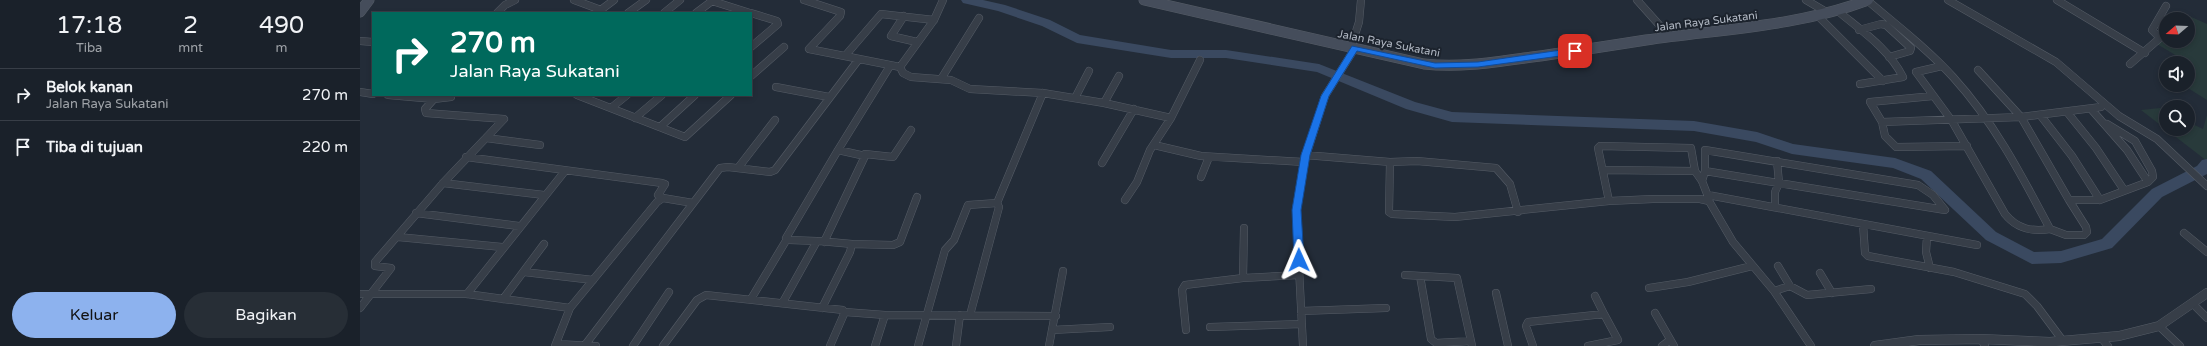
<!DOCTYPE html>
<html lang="id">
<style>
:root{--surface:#1a212a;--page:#272e36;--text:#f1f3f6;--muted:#9fa3a8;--line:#383e47;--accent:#8db2ee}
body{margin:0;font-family:"Varela Round",sans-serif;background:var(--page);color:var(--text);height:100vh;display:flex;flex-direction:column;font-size:15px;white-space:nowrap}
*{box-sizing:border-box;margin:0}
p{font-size:13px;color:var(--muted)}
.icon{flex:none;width:22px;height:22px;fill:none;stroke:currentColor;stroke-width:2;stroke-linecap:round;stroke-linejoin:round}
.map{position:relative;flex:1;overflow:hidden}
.panel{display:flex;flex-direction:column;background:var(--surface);width:360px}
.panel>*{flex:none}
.hud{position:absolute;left:12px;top:12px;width:380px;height:84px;border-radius:0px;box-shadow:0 2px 6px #0003,0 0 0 1px var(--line);background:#00695c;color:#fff;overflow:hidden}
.needle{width:26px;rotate:251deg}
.buttons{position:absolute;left:1799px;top:12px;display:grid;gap:8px}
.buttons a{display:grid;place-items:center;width:36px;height:36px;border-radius:50%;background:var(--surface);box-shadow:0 2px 6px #0003,0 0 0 1px var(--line);font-size:20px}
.pin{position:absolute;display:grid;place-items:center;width:34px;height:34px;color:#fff;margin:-17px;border-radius:8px;box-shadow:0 2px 6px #0006}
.me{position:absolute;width:44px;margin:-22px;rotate:359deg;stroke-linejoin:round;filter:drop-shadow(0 0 3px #0008)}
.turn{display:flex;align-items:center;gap:14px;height:84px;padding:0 12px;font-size:18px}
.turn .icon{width:52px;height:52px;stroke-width:2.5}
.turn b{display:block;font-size:28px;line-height:34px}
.eta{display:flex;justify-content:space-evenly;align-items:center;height:68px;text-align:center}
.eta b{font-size:24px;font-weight:600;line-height:28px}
.button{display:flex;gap:8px;margin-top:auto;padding:8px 12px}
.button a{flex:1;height:46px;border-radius:24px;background:var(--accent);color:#111;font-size:16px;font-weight:600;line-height:46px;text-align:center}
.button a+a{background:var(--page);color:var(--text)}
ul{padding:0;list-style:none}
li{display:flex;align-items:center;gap:12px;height:52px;padding:0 12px;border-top:1px solid var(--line)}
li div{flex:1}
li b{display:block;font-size:15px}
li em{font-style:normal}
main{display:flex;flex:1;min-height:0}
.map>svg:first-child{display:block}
.green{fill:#283a3b}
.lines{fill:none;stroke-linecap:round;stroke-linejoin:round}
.river{fill:#3a4960;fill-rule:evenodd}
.minor-casing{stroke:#555c66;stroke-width:8}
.tertiary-casing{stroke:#555c66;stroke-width:10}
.secondary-casing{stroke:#555c66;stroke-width:11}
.minor{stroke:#373e48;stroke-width:7}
.tertiary{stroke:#373e48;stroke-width:9}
.secondary{stroke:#454d5b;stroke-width:10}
.route{fill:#1a73e8;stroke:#114b97}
.labels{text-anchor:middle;stroke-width:4;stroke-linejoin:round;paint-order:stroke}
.street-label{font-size:11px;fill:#b2b9c4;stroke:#1c232d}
</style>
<main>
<section class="panel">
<div class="eta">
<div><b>17:18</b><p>Tiba</p></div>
<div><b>2</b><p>mnt</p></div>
<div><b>490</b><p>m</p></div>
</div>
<ul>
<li><svg class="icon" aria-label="right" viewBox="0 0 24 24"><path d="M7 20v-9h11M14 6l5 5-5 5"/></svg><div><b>Belok kanan</b><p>Jalan Raya Sukatani</p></div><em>270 m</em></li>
<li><svg class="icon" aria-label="arrive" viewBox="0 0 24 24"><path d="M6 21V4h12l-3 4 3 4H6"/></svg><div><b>Tiba di tujuan</b></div><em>220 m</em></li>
</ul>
<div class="button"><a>Keluar</a><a>Bagikan</a></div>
</section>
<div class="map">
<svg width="1847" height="346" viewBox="0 0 1847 346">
<rect width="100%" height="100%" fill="#232c38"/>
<path class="green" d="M1827,15L1847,24V100L1823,85H1828V63H1818L1817,56L1792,41L1796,37L1806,38V41H1828Z
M1800,108L1806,111V129H1828V122L1843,129L1847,115V161L1781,110Z"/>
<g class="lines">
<path class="river" d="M601,0H623L645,5L690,20L720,35L811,50H866L959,64L1055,102L1092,112L1334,121L1397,132L1433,144L1535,158L1571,171L1636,232L1674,252L1701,251L1742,239L1792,189L1837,166L1842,160L1847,159V174L1802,197L1752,248L1701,263L1672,264L1626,240L1561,179L1533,168L1432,154L1396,142L1334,131L1092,122L1046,109L957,72L866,58H811L717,43L682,26L638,11L603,3Z"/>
<g class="minor-casing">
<path id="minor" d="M214,0L241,10
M444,0L481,12L480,16L449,49L540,67L543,73L551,77L591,80L610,89L683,93L744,103L811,118L790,150L777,182L765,200
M1277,0L1310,37
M1446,0L1468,13
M1507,0C1536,25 1568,49 1593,77C1634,122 1662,176 1690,229L1706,235H1724L1727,232L1726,227L1709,200
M1588,0L1696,62L1759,116L1797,139L1847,186
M1697,0L1785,53
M238,12L254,0
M1479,12C1502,31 1529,49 1543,77L1500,84
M137,13L145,5L155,0
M268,13L286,0
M304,13L320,0
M336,13L352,1L390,13
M391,13L417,21L418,24L391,47
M544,16L531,36L557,42
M1459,17L1523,81
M1499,30L1521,24L1526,25L1551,48L1550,51L1529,57
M0,41L13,42
M991,47L999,22L1001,0
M485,56L521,14L574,20
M1770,64L1800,38L1792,30L1806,6
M1582,66L1556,72L1592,121L1645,214C1657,229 1672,232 1690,229
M540,67L574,20L583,0
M1618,70L1661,117L1709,200H1740L1788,182L1793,177L1792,171L1775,141L1747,124
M391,76L424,47
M581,79L619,18
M416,87L469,97
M0,92L13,94
M28,95L74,99L91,97
M217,95L325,137L371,95
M1573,96L1510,102L1522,122L1525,136L1536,147L1607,146
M715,98L729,71
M744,103L759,76
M251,108L267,95
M1731,109L1767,150L1788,182
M1707,112L1736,148L1764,190
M1681,116L1712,156L1740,200
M275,118L302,95
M811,118L840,60
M1522,122L1661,117L1741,107
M300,127L335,95
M126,138L180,145
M794,145L841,156L944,162
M1345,150L1558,185L1573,195L1585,210L1345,171Z
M505,154L533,157L551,130
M945,155L1030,162L1029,212L1032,214L1095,217L1249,201L1293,199H1340L1349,201L1373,242L1414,291L1451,346
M106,157L302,183L305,184L298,195L303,198
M1030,162L1057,161L1136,168L1150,184L1158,212
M742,163L774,109
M378,168L415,120
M1243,170L1335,171
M841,177L849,157
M1342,181L1345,171
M83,183L184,195
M1348,195L1617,245
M1249,201L1238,148L1240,146L1331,148L1335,171L1342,181L1349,199
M637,203L683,93
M1415,207V192L1419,183L1417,161
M56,213L159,226
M1503,224L1505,253L1508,256L1594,272L1665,294L1677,306L1703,341
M1824,233L1847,252
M1567,236L1566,252L1570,268
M38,237L142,247
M459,241L492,244L490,252L462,308
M464,242L505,156L478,150L530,66
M492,244L533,245L540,242L557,197
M1418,266L1430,286
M164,272L233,280
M1460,273L1472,293
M1045,275L1097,278L1111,341
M1060,276L1071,339L1076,343L1111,341L1112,346
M883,278L884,228
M1289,288L1328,282L1392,266
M1414,291L1430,286L1447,295L1511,289
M1136,293L1148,346
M0,294H107L210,308
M107,294L205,171
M1235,296L1244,314
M143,299L184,244
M391,299L427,239
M423,302L457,241L429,240L426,238L478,150
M1832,303L1847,318
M0,308L31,268L15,266V262L83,183L144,119L66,113L65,109L74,99
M941,311L1026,308
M485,312L525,315L696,316
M1295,313L1314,346
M1799,326L1820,346
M850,327L942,324
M692,330L750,327
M826,330L822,290L825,285L883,278L939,275
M1621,339L1625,346
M1742,339L1748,346
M196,344L236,346
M225,345L360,168L368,167L410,172L415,170L499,59
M195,346L210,308L297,202L303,198L333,203
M273,346L309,292
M303,346L337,300L346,295L483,310L484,314L470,346
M515,346L525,315
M558,346L585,250L594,240L608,205L637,203L639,207L610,315
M596,346L600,315
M689,346L703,271
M943,346L936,210L944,162L965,96L995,48
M1173,346L1166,326L1168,322L1244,314L1258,340L1228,346
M1302,346L1310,340"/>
</g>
<g class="tertiary-casing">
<path id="tertiary" d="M1515,346L1559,340L1621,339L1690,342L1759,336L1799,326L1847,293"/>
</g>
<g class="secondary-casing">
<path id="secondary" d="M784,0L1064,64C1101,68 1136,62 1172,57C1210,52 1248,46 1286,40C1361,29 1436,27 1508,0
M0,12L9,0"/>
</g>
<use href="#minor" class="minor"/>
<use href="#tertiary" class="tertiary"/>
<use href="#secondary" class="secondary"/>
</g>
<path class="route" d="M992,46L1075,63L1118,62L1215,48L1219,51L1215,54L1118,67L1075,68L997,51L969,96L950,155L941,210L944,260L939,264L934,260L932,210L941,155L961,96Z"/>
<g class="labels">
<g class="street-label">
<text transform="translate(1346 21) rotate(-7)" y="4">Jalan Raya Sukatani</text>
<text transform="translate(1029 43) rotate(11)" y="4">Jalan Raya Sukatani</text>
</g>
</g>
</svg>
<div class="buttons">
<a><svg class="needle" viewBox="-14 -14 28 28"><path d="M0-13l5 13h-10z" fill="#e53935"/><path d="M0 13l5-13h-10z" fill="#9fa3a8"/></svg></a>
<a><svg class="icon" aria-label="sound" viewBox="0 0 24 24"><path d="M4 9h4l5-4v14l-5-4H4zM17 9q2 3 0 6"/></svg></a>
<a><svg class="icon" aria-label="search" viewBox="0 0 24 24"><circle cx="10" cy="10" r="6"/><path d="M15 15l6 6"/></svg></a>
</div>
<div class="pin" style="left:1215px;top:51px;background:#d93025"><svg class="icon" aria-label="arrive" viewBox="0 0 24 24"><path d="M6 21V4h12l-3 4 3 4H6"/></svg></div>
<svg class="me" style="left:939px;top:260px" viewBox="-20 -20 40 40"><path d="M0-17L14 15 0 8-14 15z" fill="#1a73e8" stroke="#fff" stroke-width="4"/></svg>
<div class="hud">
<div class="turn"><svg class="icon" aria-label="right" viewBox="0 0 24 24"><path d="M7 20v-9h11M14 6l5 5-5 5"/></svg><div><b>270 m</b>Jalan Raya Sukatani</div></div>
</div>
</div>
</main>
